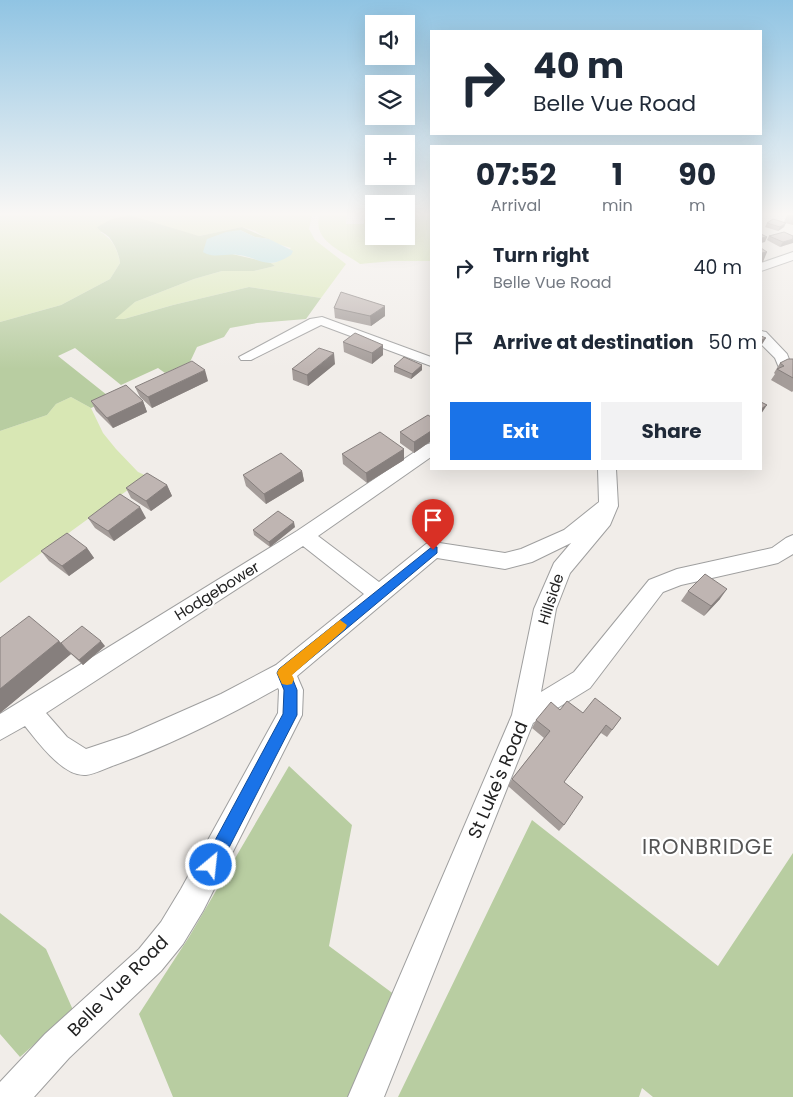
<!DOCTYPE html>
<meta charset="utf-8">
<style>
:root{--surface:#fff;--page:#f2f2f3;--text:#1f2937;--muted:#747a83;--accent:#1a73e8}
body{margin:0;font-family:Poppins,sans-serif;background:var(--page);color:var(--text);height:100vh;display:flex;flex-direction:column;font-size:19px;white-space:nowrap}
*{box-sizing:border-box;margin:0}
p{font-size:16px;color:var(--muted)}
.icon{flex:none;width:28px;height:28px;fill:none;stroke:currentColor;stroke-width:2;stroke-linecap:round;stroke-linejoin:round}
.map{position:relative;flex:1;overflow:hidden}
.sheet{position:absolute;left:430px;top:145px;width:332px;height:325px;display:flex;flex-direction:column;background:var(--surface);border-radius:0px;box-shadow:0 5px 20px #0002}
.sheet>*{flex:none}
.guide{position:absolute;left:430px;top:30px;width:332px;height:105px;border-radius:0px;box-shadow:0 5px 20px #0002;background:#fff;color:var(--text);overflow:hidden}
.tools{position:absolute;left:365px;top:15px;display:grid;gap:10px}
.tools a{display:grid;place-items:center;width:50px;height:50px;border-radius:0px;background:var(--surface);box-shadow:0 5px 20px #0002;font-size:25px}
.pin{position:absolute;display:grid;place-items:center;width:42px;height:42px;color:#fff;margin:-51px -21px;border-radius:50% 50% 50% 0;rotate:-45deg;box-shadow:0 0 5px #0007}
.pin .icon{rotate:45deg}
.me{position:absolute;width:55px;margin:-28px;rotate:28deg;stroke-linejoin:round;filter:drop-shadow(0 0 4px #0008)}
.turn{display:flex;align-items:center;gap:18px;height:105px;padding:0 20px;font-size:22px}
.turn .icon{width:65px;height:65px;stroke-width:2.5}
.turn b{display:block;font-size:35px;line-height:42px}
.eta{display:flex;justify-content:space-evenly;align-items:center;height:85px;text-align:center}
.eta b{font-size:30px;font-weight:700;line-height:35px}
.cta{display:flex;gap:10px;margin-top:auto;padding:10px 20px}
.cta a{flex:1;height:58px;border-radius:0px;background:var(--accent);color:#fff;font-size:20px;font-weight:700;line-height:58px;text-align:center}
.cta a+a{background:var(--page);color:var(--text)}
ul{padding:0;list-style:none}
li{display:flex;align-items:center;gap:15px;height:75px;padding:0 20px}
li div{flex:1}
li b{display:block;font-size:19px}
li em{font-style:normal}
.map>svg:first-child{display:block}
.grass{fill:#d8e7b4}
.forest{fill:#b8cda1}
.water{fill:#addbdb}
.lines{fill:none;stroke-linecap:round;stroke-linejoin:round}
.minor-casing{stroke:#9f9f9f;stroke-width:2}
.minor{fill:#fff;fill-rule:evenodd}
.wall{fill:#a49c99}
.shaded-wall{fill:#867f7d}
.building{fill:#bfb5b2;stroke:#867f7d}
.route{fill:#1a73e8;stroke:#114b97}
.slow{fill:#f59e0b}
.labels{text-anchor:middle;stroke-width:4.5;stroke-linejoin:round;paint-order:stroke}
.street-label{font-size:15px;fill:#222;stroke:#fff}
.near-street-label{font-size:18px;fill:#222;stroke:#fff}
.near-quarter-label{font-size:21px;letter-spacing:1px;fill:#555;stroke:#fff}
</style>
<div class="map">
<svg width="793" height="1097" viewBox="0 0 793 1097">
<rect width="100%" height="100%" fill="#f1ede9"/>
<path class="grass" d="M0,215H312L309,229L315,240L346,264L321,298L249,287L173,305L124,319H114L135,302L194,279L222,271H254L275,266L271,263L277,262L291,248L274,243L255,231L242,227L199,236L175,230L100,232C112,238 118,250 120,263L110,279L61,305L0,322Z
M320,215H347L346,224H364V215H374V236H406V215H431V261H392L360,264C342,251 311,240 320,215Z
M71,397L91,408L103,433L116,449L138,472L147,476L0,583V431L47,415L56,404Z"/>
<path class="forest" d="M129,215L199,236L242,227L269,239L255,237L240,230L232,254L271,263L275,266L254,271H222L194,279L135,302L115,319H124L173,305L249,287L321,298L306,319L257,323L230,328L224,337L197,347L190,362L165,373L158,368L121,385L75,348L58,356L112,399L91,408L71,397L56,404L47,415L0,431V322L61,305L110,279L120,263C119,254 115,245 109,237C105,233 100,232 97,227L112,219Z
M289,766L352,825L329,946L395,995L349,1097H173L139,1014L189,937Z
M532,820L718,966L793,853V1097H653L642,1088L639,1097H398Z
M0,913L46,949L73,1010L20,1057L0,1034Z"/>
<path class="water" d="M240,230L255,237L269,239L293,251L291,255C266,271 262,258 238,255C226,253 214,259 203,252L207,239L226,232Z"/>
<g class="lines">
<g class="minor-casing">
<path id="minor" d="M793,252V260L761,271V263Z
M322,317L431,357V366L321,325L251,360H241L239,357L310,319Z
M761,331L766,332L787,354L792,367L790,370H780L775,358L761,344Z
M431,443V457L318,536L379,582L426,544L433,542L505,553L521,549L564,530L599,502L598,469H616L618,506L610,525L570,573L556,609L541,692L574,672L649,580L677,569L772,548L786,538L793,535V554L778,563L681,585L663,592L590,688L533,723L384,1097H348L512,715L534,609L554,563L571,543L532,562L505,569L437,558L297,676L303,690L302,715L203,911L183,944L161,971L69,1058L34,1097H0V1082L45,1034L139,949L161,922L181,889L278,713L279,690L278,688C226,717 171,745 115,765C106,768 95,774 86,775C63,777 38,742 25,726L0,740V714L297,531L425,445ZM303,546L364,594L276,665L221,694L128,735L86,749L67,737L46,713Z"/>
</g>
<use href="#minor" class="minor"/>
</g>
<path class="wall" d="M787,215H793V225L785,223L784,227L778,231L765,227L767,223L784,222Z
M769,236H793L780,247L767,240Z
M334,308L385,316L371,326L335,318Z
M343,342L383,345V355L372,364L344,352Z
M793,359V391L792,392L771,380L775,374L774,373L780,363Z
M335,364L308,386L293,380L292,369Z
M394,366L422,370L411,379L394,372Z
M208,381L152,408L140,397L135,387Z
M91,401H143L147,412L113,428L96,411Z
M431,417V441L414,453L400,443V432Z
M404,449V460L367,483L343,464L342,454Z
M302,471L304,481L266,504L246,486L243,475Z
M167,485L172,496L151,511L131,498L126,488Z
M88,518H146L114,541L95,528Z
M295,527L270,547L254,535L253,530Z
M87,548L94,558L69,576L49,561L41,551Z
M688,591L720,599L704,616L681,601Z
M0,638L59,641L61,643L105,646L83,665L71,654L0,713Z
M560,710L583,713L621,718L607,737L601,733L564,782V825L559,831L508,786L512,779L544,738L532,728L536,720Z"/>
<path class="shaded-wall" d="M786,223L784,227L778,231L780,227Z
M767,237L765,242L761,243V238Z
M793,239V243L780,247L783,242Z
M767,252L763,262H761V253Z
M385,306V316L371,326L370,316Z
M766,338L761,346V340Z
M383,345V355L372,364V353Z
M334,353L335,364L308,386L307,375Z
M422,365V370L411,379L412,374Z
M205,370L208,381L152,408L148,397Z
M143,401L147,412L113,428L107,418Z
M767,405L761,414V409Z
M431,431V441L414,453V442Z
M404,449V460L367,483L366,473Z
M302,471L304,481L266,504L264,494Z
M167,485L172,496L151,511L146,501Z
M140,507L146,518L114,541L108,531Z
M294,522L295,527L270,547L269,542Z
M87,548L94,558L69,576L62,566Z
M727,589L720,599L704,616L711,606Z
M59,641L71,654L0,713V689Z
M101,641L105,646L83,665L79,660Z"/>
<path class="building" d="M773,219L786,223L780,227L767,223Z
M784,232L793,236V239L783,242L769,236Z
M761,234L767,237L761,238Z
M761,248L767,252L761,253Z
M341,292L385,306L370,316L334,308Z
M355,333L383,345L372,353L343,342Z
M761,336L766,338L761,340Z
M319,348L334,353L307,375L292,369Z
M404,357L422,365L412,374L394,366Z
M788,359H793V378L777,369L784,366L780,363Z
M192,361L205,370L148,397L135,387Z
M126,385L143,401L107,418L91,401Z
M761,402L767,405L761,409Z
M428,415L431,417V431L414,442L400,432Z
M380,432L404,449L366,473L342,454Z
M281,453L302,471L264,494L243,475Z
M147,473L167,485L146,501L126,488Z
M120,494L140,507L108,531L88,518Z
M278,511L294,522L269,542L253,530Z
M67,533L87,548L62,566L41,551Z
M705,574L727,589L711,606L688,591Z
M29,616L59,641L0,689V638Z
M82,626L101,641L79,660L67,650L61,643Z
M595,698L621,718L612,730L606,725L564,782L583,797L564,825L512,779L550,731L536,720L551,702L560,710L567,701L583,713Z"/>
<linearGradient id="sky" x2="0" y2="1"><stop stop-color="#90c4e3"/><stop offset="0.58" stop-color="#f9f7f5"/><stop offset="1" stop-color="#f9f7f5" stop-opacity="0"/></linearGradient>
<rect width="793" height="369" fill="url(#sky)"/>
<path class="route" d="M433,546L437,547V553L291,675L297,690V715L217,871L211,873L205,871L203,865L205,859L283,714L284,690L277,673L279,669Z"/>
<path class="slow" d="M340,620L347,625L345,629L292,675L294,679L292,684L287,685L282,684L277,673L279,669Z"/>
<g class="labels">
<g class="street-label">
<text transform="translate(217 591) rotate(-32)" y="5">Hodgebower</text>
<text transform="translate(551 599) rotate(-72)" y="5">Hillside</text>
</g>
<g class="near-street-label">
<text transform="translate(498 780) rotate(-67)" y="6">St Luke's Road</text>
<text transform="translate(118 986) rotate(-45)" y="6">Belle Vue Road</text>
</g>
<g class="near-quarter-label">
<text x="708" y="854">IRONBRIDGE</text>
</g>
</g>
</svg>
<div class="tools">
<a><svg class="icon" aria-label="sound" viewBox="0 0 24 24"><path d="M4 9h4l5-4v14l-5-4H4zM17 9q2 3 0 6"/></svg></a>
<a><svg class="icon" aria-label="layers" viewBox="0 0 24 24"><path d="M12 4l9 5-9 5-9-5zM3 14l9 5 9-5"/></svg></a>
<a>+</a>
<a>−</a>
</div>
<div class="pin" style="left:433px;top:550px;background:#d93025"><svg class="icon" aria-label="arrive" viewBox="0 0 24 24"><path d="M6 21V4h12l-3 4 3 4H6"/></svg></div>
<svg class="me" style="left:211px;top:865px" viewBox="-20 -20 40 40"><circle r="17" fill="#1a73e8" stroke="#fff" stroke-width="3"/><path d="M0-11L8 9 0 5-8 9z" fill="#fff"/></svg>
<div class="guide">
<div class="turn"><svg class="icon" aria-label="right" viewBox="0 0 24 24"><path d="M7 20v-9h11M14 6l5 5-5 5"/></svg><div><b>40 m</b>Belle Vue Road</div></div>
</div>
<section class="sheet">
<div class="eta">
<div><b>07:52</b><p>Arrival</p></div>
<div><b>1</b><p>min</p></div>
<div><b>90</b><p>m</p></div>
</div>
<ul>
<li><svg class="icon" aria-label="right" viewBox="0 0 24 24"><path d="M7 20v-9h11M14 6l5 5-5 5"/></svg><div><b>Turn right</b><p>Belle Vue Road</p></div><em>40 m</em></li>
<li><svg class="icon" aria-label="arrive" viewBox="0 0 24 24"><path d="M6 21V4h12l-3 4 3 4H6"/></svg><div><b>Arrive at destination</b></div><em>50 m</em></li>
</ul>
<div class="cta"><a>Exit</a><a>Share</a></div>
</section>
</div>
